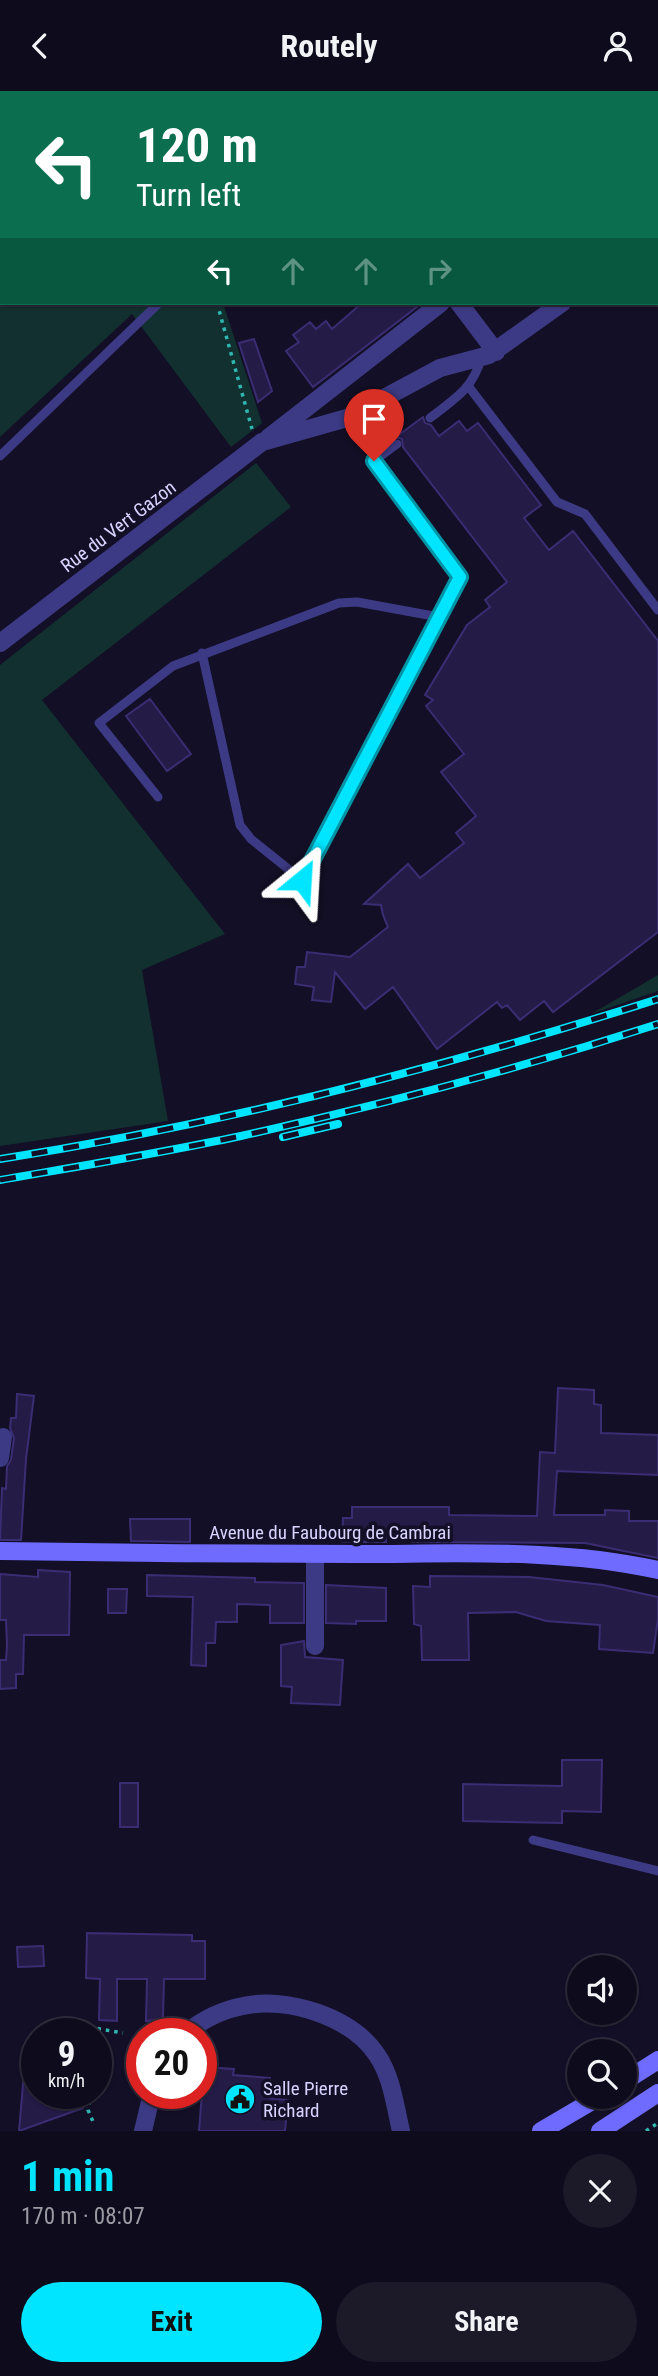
<!DOCTYPE html>
<meta charset="utf-8">
<style>
:root{--surface:#0e0b1c;--page:#1c1929;--text:#f1f3f6;--muted:#9b9ba3;--line:#2e2b3b;--accent:#00e5ff}
body{margin:0;font-family:"Roboto Condensed",sans-serif;background:var(--page);color:var(--text);height:100vh;display:flex;flex-direction:column;font-size:26px;white-space:nowrap}
*{box-sizing:border-box;margin:0}
p{font-size:23px;color:var(--muted)}
.icon{flex:none;width:38px;height:38px;fill:none;stroke:currentColor;stroke-width:2;stroke-linecap:round;stroke-linejoin:round}
.map{position:relative;height:2040px;overflow:hidden}
.panel{display:flex;flex-direction:column;background:var(--surface);flex:1}
.panel>*{flex:none}
.top-card{position:absolute;left:0px;top:0px;width:658px;height:214px;box-shadow:0 2px 5px #0004,0 0 0 2px var(--line);background:#0b6e4f;color:#fff;overflow:hidden}
.buttons{position:absolute;left:567px;top:1864px;display:grid;gap:14px}
.buttons a{display:grid;place-items:center;width:70px;height:70px;border-radius:50%;background:var(--surface);box-shadow:0 2px 5px #0004,0 0 0 2px var(--line);font-size:35px}
.speed{position:absolute;left:21px;top:1927px;display:flex;gap:14px;font-size:35px;font-weight:700;text-align:center}
.speed>*{display:grid;place-content:center;width:91px;height:91px;border-radius:50%;background:var(--surface);box-shadow:0 2px 5px #0004,0 0 0 2px var(--line);line-height:1}
.speed small{font-size:18px;font-weight:400}
.speed .limit{border:10px solid #d22;background:#fff;color:#111}
.pin{position:absolute;display:grid;place-items:center;width:60px;height:60px;color:#fff;margin:-72px -30px;border-radius:50% 50% 50% 0;rotate:-45deg;box-shadow:0 0 7px #0007}
.pin .icon{rotate:45deg}
.me{position:absolute;width:77px;margin:-38px;rotate:27deg;stroke-linejoin:round;filter:drop-shadow(0 0 5px #0008)}
.turn{display:flex;align-items:center;gap:24px;height:147px;padding:0 21px;font-size:32px}
.turn .icon{width:91px;height:91px;stroke-width:2.5}
.turn b{display:block;font-size:49px;line-height:60px}
.lanes{display:flex;align-items:center;height:66px;padding:0 21px;background:#0003;justify-content:center;gap:35px;direction:ltr}
.lanes .off{opacity:.35}
.round{display:grid;place-items:center;flex:none;width:74px;height:74px;border-radius:37px;background:var(--page)}
.overview{display:flex;align-items:center;justify-content:space-between;height:119px;padding:0 21px}
h1{font-size:42px;font-weight:700;line-height:52px;color:var(--accent)}
.primary-button{display:flex;gap:14px;margin-top:auto;padding:14px 21px}
.primary-button a{flex:1;height:80px;border-radius:42px;background:var(--accent);color:#111;font-size:28px;font-weight:700;line-height:80px;text-align:center}
.primary-button a+a{background:var(--page);color:var(--text)}
header{display:flex;justify-content:space-between;align-items:center;height:91px;padding:0 21px;background:var(--surface);font-size:32px;font-weight:700}
.map>svg:first-child{display:block}
.green{fill:#12302f}
.water{fill:#0c2248}
.building{fill:#241b47;stroke:#3b2d73;stroke-width:2}
.lines{fill:none;stroke-linecap:round;stroke-linejoin:round}
.path{stroke:#2fb8b0;stroke-width:3.5;stroke-dasharray:3.5 5;stroke-linecap:butt}
.lane{stroke:#3d3a85;stroke-width:9}
.street{stroke:#3d3a85;stroke-width:18}
.secondary{stroke:#6f6bff;stroke-width:18}
.rail-casing{stroke:#00e5ff;stroke-width:8}
.rail{stroke:#130f26;stroke-width:5;stroke-dasharray:16;stroke-linecap:butt}
.route-casing{stroke:#0095a6;stroke-width:18}
.route{stroke:#00e5ff;stroke-width:12}
.labels{text-anchor:middle;stroke-width:7;stroke-linejoin:round;paint-order:stroke}
.street-label{font-size:19px;fill:#d9d4ff;stroke:#130f26}
.poi-label{font-size:19px;fill:#d9d4ff;stroke:#130f26;text-anchor:start}
</style>
<header><svg class="icon" aria-label="back" viewBox="0 0 24 24"><path d="M15 5l-7 7 7 7"/></svg>Routely<svg class="icon" aria-label="person" viewBox="0 0 24 24"><circle cx="12" cy="8" r="4"/><path d="M4 21q1-7 8-7t8 7"/></svg></header>
<div class="map">
<svg width="658" height="2040" viewBox="0 0 658 2040">
<rect width="100%" height="100%" fill="#130f26"/>
<path class="green" d="M437,0H658V127L656,128V2H432Z
M2,124V212H223L262,332L231,356L132,223L0,346V125Z
M256,372L291,416L42,609L225,843L142,879L168,1030L0,1055V574Z
M658,884V900L591,923Z"/>
<path class="water" d="M0,0H437L432,2H2V124H0Z"/>
<path class="building" d="M362,212H422L313,296L286,260L299,251L293,244L310,231L316,238L326,230L332,238Z
M254,248L272,300L258,311L239,252Z
M423,326L425,332L431,334L439,345L459,330L467,340L478,332L541,414L524,427L549,459L573,440L658,550V841L553,921L544,910L520,929L507,914L502,917L497,911L437,958L393,896L365,918L335,881L331,911L312,909L314,896L295,893L297,876H305L307,861L350,866L388,836L383,824L381,814L364,813L408,773L420,787L464,752L456,742L476,725L441,681L464,663L426,615L433,609L425,604L467,534L490,516L485,509L507,491L403,356L402,348L396,346Z
M150,608L191,663L167,680L126,625Z
M558,1297L594,1299V1313L601,1314V1342L658,1344V1384L557,1380L554,1424H605V1419L629,1420V1430H658V1467L585,1452L412,1451V1445H386V1451H342L343,1427H352V1416H449V1424L537,1425L540,1361L555,1362Z
M17,1303L34,1305L26,1368L21,1449H0L2,1397L6,1398L7,1375L11,1369L14,1347L10,1337L11,1327H16Z
M130,1428H190V1451L131,1450Z
M38,1479L70,1481L69,1544H24L23,1583H16V1597L0,1598V1569H6L7,1554L6,1529H0V1483L38,1486Z
M147,1484L255,1487V1491L304,1492V1532H270V1514L237,1513V1531H216L215,1552H206V1575L191,1574L193,1506L147,1505Z
M430,1485L529,1486L603,1494L658,1506V1528L653,1562L599,1558L600,1534L546,1530L516,1521L468,1522L469,1569H422L421,1535L414,1533L413,1495L430,1496Z
M326,1494L386,1497V1530H356V1533L326,1532Z
M108,1498H127L126,1522H108Z
M304,1550L305,1566L343,1569L340,1614L291,1612L292,1596L281,1595V1554Z
M562,1669H602L601,1721L562,1720V1732L463,1730V1693L562,1695Z
M120,1692H138V1736H120Z
M87,1842L192,1844V1850H205V1888H164L163,1928L146,1930L147,1888H117V1930L99,1929L100,1888L86,1887Z
M43,1855L44,1875L18,1876L17,1856Z
M26,1959L37,1960V2002H84L83,2017L19,2040Z
M204,1976L234,1978L233,1984L270,1987L268,2007L288,2009L285,2040H199Z"/>
<g class="lines">
<path class="path" d="M537,0L539,2
M491,2L497,0
M0,165H2
M217,212L252,338
M94,1942V1937L123,1942
M90,2002L88,2019L94,2033
M646,2040L658,2032"/>
<path class="lane" d="M469,296L557,411L585,423L658,519
M430,327C454,308 472,299 481,268
M0,365L159,212
M202,562L240,734L251,748L302,789L459,486L374,370L397,353
M158,706L99,632L173,575L339,512L357,511L439,526
M533,1749L658,1780"/>
<path class="street" d="M656,142L658,140
M459,212L496,261
M268,347L441,212
M0,552L262,351L347,327L440,277L489,264L562,212
M0,1367L3,1346
M315,1463V1555
M186,1942C202,1929 222,1919 243,1915C287,1905 352,1926 377,1964C392,1986 395,2015 401,2040
M143,2040L152,2002"/>
<path class="secondary" d="M0,1460C119,1462 237,1463 356,1463C457,1463 559,1457 658,1479
M625,1990L658,1969
M541,2040L599,2006
M600,2040L658,2002"/>
<g class="rail-casing">
<path id="rail" d="M283,1046L338,1033
M0,1068C224,1033 442,977 658,908
M0,1089C81,1075 161,1062 241,1045C382,1014 521,977 658,933"/>
</g>
<use href="#rail" class="rail"/>
</g>
<g class="lines">
<g class="route-casing">
<path id="route" d="M302,789L460,486L374,370"/>
</g>
<use href="#route" class="route"/>
</g>
<defs>
<g id="civic-disc" transform="scale(1.575)"><circle r="9.5" fill="#00e5ff" stroke="#130f26"/><path d="M-.6-6.5H3V-4.5H.6V-3L4-1V1h2V6H-6V1h2V-1L-.6-3ZM-1.2 2.5V6h2.4V2.5Z" fill="#111"/></g>
</defs>
<g fill-rule="evenodd">
<use href="#civic-disc" x="240" y="2008"/>
</g>
<g class="labels">
<g class="street-label">
<text transform="translate(118 435) rotate(-37)" y="7">Rue du Vert Gazon</text>
<text x="330" y="1448">Avenue du Faubourg de Cambrai</text>
</g>
<g class="poi-label">
<text x="263" y="2004">Salle Pierre<tspan x="263" dy="22">Richard</tspan></text>
</g>
</g>
</svg>
<div class="buttons">
<a><svg class="icon" aria-label="sound" viewBox="0 0 24 24"><path d="M4 9h4l5-4v14l-5-4H4zM17 9q2 3 0 6"/></svg></a>
<a><svg class="icon" aria-label="search" viewBox="0 0 24 24"><circle cx="10" cy="10" r="6"/><path d="M15 15l6 6"/></svg></a>
</div>
<div class="speed"><div>9<small>km/h</small></div><div class="limit">20</div></div>
<div class="pin" style="left:374px;top:370px;background:#d93025"><svg class="icon" aria-label="arrive" viewBox="0 0 24 24"><path d="M6 21V4h12l-3 4 3 4H6"/></svg></div>
<svg class="me" style="left:302px;top:789px" viewBox="-20 -20 40 40"><path d="M0-17L14 15 0 8-14 15z" fill="#00e5ff" stroke="#fff" stroke-width="4"/></svg>
<div class="top-card">
<div class="turn"><svg class="icon" aria-label="left" viewBox="0 0 24 24"><path d="M17 20v-9H6M10 6l-5 5 5 5"/></svg><div><b>120 m</b>Turn left</div></div>
<div class="lanes"><svg class="icon" aria-label="left" viewBox="0 0 24 24"><path d="M17 20v-9H6M10 6l-5 5 5 5"/></svg><svg class="icon off" aria-label="ahead" viewBox="0 0 24 24"><path d="M12 20V5M6 11l6-6 6 6"/></svg><svg class="icon off" aria-label="ahead" viewBox="0 0 24 24"><path d="M12 20V5M6 11l6-6 6 6"/></svg><svg class="icon off" aria-label="right" viewBox="0 0 24 24"><path d="M7 20v-9h11M14 6l5 5-5 5"/></svg></div>
</div>
</div>
<section class="panel">
<div class="overview"><div><h1>1 min</h1><p>170 m · 08:07</p></div><a class="round"><svg class="icon" aria-label="close" viewBox="0 0 24 24"><path d="M6 6l12 12M18 6L6 18"/></svg></a></div>
<div class="primary-button"><a>Exit</a><a>Share</a></div>
</section>
